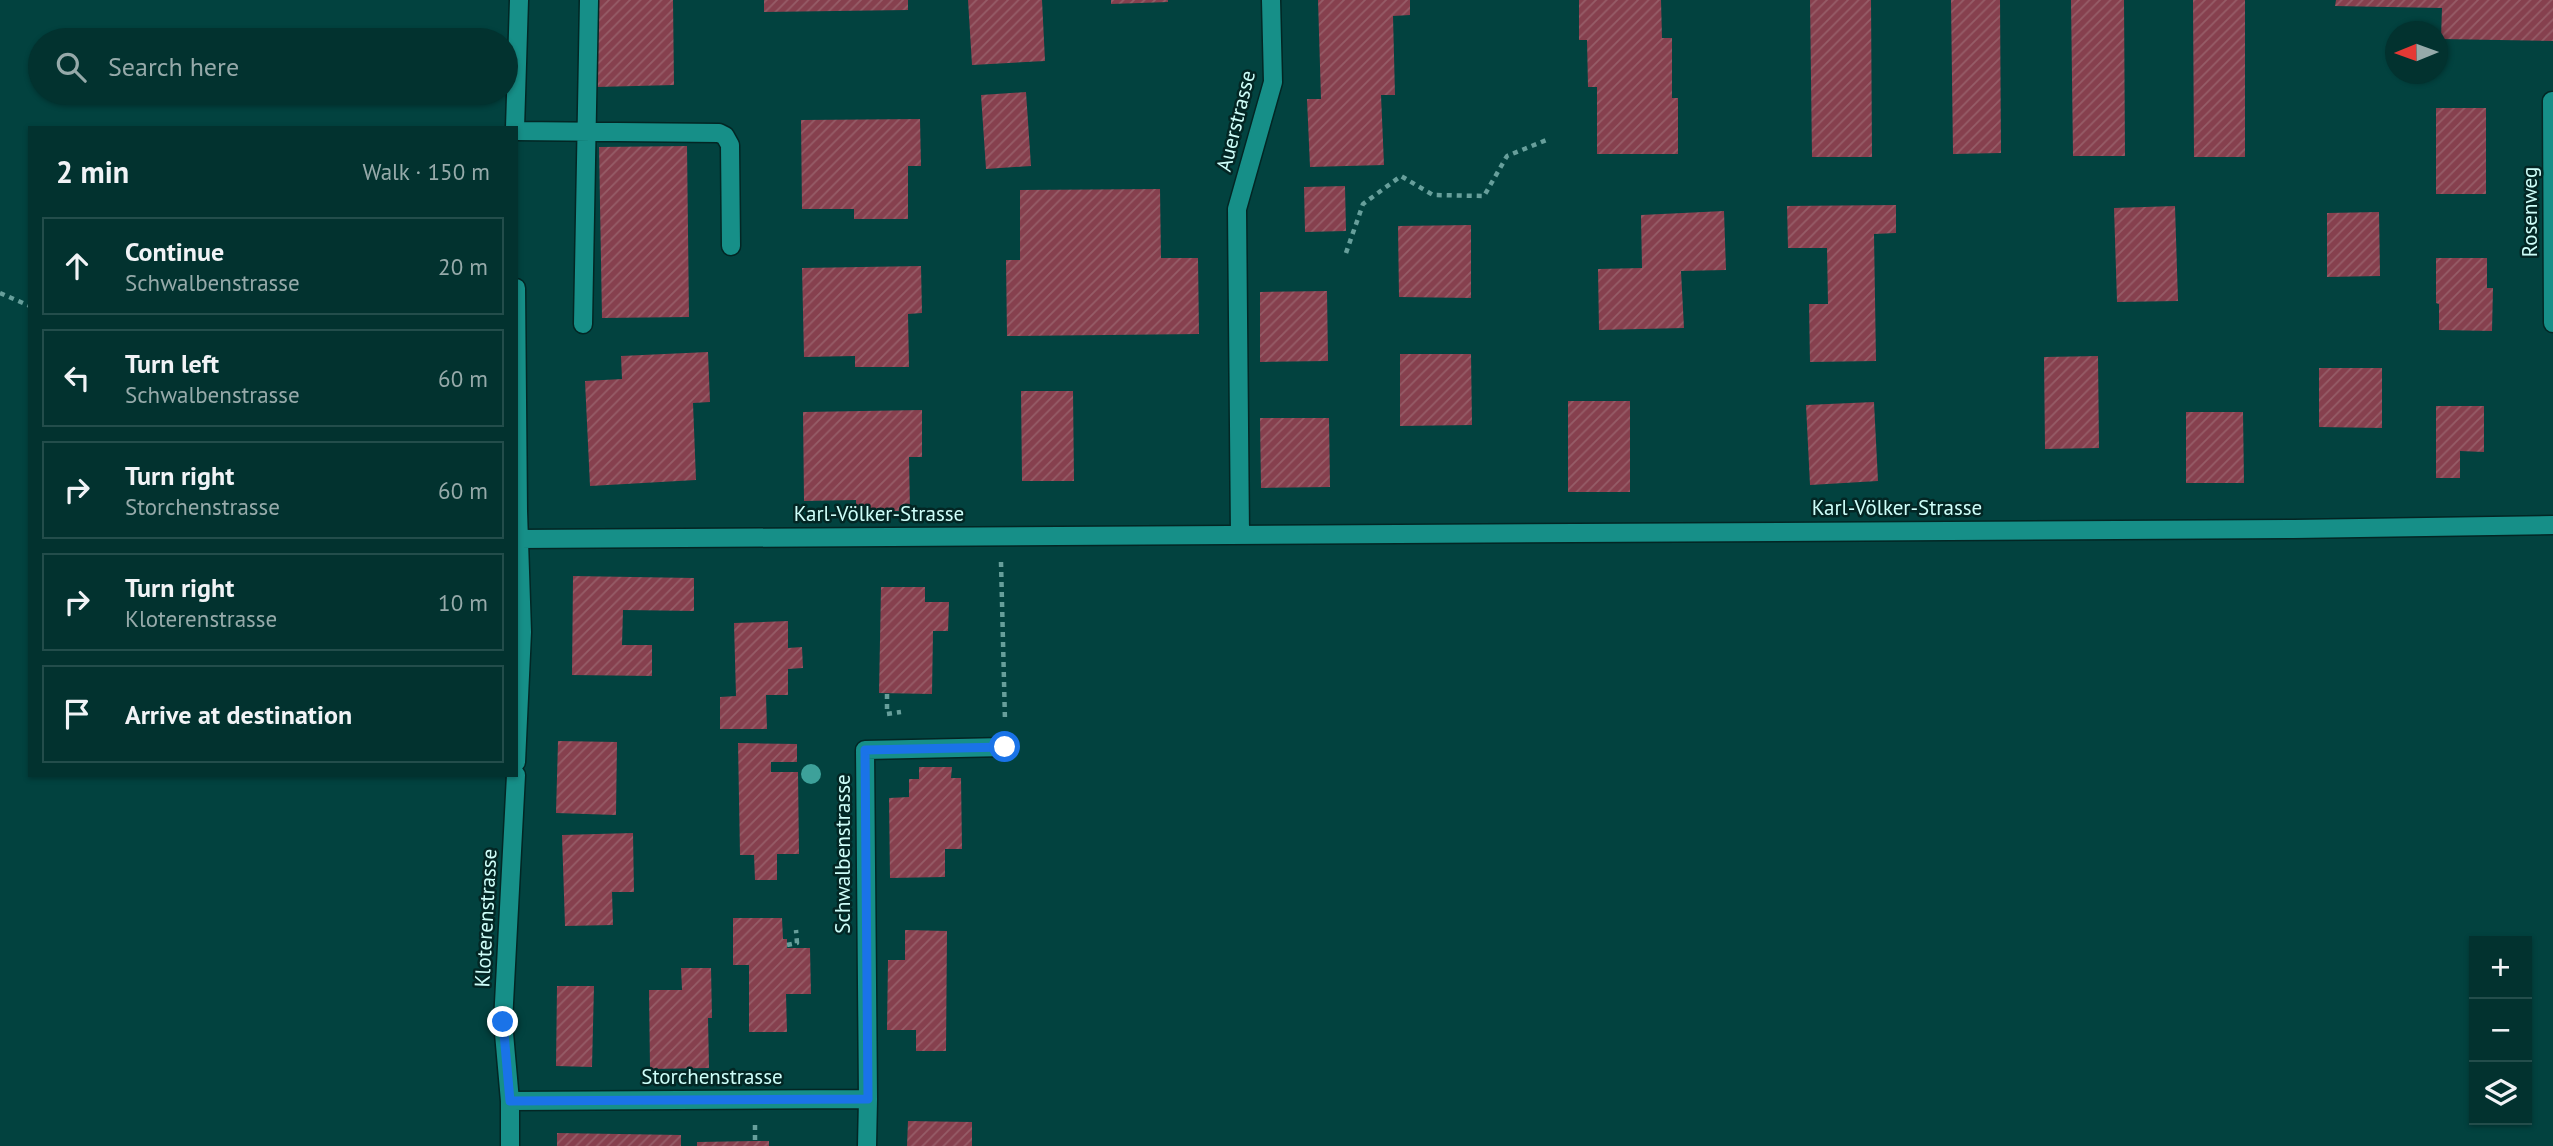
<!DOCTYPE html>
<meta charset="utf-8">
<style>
:root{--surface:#02322f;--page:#103e3b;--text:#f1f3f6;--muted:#96aaaa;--line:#234d4b}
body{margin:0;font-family:"PT Sans",sans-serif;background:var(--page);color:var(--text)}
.controls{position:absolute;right:21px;bottom:21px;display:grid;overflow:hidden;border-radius:0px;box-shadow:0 2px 5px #0004}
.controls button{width:63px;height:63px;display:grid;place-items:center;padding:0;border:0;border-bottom:2px solid var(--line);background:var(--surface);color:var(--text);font:35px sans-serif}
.compass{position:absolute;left:2385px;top:21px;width:63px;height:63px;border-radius:50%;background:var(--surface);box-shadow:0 2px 5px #0004;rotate:269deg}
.stop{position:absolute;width:21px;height:21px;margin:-16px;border:5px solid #1a73e8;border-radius:50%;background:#fff}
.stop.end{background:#1a73e8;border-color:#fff;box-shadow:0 2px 7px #0008}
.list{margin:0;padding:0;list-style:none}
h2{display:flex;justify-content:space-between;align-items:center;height:91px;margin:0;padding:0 28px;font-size:30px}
h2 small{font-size:23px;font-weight:400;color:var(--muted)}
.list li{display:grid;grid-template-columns:46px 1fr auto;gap:21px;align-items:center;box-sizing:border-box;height:98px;margin:0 14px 14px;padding:0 14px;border:2px solid var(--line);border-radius:0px}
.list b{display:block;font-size:26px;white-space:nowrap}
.list p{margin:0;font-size:23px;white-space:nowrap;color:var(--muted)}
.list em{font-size:23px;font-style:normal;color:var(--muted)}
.icon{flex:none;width:38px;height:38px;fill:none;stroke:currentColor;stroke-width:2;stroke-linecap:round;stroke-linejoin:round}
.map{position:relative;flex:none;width:2553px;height:1146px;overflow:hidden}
.search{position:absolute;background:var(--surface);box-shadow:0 2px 5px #0004;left:28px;top:28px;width:490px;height:77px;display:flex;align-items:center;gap:18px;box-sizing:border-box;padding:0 24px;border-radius:38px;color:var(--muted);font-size:26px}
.panel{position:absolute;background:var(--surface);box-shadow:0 2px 5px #0004;left:28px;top:126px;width:490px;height:651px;border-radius:0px}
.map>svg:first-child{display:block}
.building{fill:url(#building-hatch)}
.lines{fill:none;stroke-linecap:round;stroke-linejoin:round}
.minor-casing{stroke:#032624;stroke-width:21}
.path{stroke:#679f9b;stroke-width:4.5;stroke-dasharray:5 5;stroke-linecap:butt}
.minor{stroke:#168f88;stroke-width:18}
.tree{fill:#3da19a}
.route{stroke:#1a73e8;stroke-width:9}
.labels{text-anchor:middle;stroke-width:5;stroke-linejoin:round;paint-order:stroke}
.street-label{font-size:21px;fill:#cefef9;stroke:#032624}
</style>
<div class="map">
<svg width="2553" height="1146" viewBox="0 0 2553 1146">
<defs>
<pattern id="building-hatch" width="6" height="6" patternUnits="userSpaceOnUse" patternTransform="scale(1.75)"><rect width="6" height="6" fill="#86404e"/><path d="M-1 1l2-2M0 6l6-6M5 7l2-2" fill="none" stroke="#965d68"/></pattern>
</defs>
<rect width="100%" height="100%" fill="#02423f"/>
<path class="building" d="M596,0H673L674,85L597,87Z
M764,0H908V10L764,12Z
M968,0H1042L1045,61L972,65Z
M1111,0H1168V2L1111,4Z
M1318,0H1410V15L1393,16L1395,95H1381L1384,165L1310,167L1307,99H1321Z
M1579,0H1661L1662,38H1672V98H1678V154H1597V87H1588L1587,40H1579Z
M1810,0H1871L1872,157H1812Z
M1951,0H2000L2001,153L1953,154Z
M2071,0H2124L2125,156H2073Z
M2193,0H2245V157H2194Z
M2336,0H2553V41L2441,39L2442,8L2335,6Z
M1026,92L1031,166L986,169L981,95Z
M2436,108H2486V194H2436Z
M920,119L921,166H908V219H854V209H802L801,120Z
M687,146L689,317L602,318L599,147Z
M1345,186L1346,231L1305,232L1304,187Z
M1160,189L1161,258H1198L1199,334L1007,336L1006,260H1020V190Z
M1896,205V233L1874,234L1876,361L1810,362L1809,304H1828L1827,248H1788L1787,206Z
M2175,206L2178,301L2117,302L2114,208Z
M1724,211L1726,270L1681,271L1684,328L1599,330L1598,269L1642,268L1641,215Z
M2379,212L2380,276L2327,277V213Z
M1471,225V298L1399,297L1398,226Z
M2436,258H2487V288H2493L2492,331L2439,330V304L2436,303Z
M921,266L922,313L908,314L909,367H855V356L804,357L802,268Z
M1327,291L1328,361L1260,362V292Z
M708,352L710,402L693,403L696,480L590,486L585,381L622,379L621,356Z
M1400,354H1471L1472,425L1400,426Z
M2098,356L2099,448L2045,449L2044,357Z
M2319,368H2382V428L2319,427Z
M1021,391H1073L1074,481H1022Z
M1568,401H1630V492H1568Z
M1874,402L1878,481L1810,485L1806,405Z
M2436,406H2484V452L2460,451V478H2436Z
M922,410V457H909L910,511H856V500L804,501L803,412Z
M2186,412H2243L2244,483H2186Z
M1260,418H1329L1330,487L1261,488Z
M573,576L694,578V611L623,610L622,645H652V676L572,675Z
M881,587H925V602H949L948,631H933L932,694L879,693Z
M788,621V648L802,647L803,668L788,669V695H766L767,729H720V697L736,696L734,623Z
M558,741L617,742L616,815L556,813Z
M738,743L797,744V762H771V772H798L799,854H777V880H755L754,855H740Z
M919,767H952L951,778H961L962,849H945V877L890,878L889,798L909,797V779H919Z
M633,833L634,892H612L613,925L565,926L562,835Z
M733,918H782L783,939H787V948H810L811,994H786L787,1032H749V965H733Z
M905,930L947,931L946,1051H916V1030H887L888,960H905Z
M681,968H711L712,1018H708L709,1068L650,1069L649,990H682Z
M557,986H594L592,1067L556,1066Z
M908,1121L972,1122V1146H907Z
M557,1133L681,1135V1146H557Z
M755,1141H769V1146H697V1142Z"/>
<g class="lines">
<defs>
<path id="minor" d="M2552,101L2553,323
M515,128L519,0
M516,131L719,133L725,136L730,145L731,246
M516,288L518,511L522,632L516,762
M583,324L589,0
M1240,535L1237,209L1273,82L1271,0
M518,539L2294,529L2553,525
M868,1099L865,750L1005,747
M510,1101L868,1099L867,1146
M510,1146V1101L503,1022L516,775"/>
</defs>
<use href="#minor" class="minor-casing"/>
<path class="path" d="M1346,253L1363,204L1401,176L1433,195L1484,196L1507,156L1549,139
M0,293L30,306
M1001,562L1005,721
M887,694V714L901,712
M787,945L797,943L796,930
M755,1125V1141"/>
<use href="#minor" class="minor"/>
</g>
<circle class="tree" cx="811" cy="774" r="10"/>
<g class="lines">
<path class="route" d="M503,1022L510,1101L868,1099L865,750L1005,747"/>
</g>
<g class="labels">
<g class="street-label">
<text transform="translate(1236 121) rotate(-76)" y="7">Auerstrasse</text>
<text transform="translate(2530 212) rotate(-90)" y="7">Rosenweg</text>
<text x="1897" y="515">Karl-Völker-Strasse</text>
<text x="879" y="521">Karl-Völker-Strasse</text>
<text transform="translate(843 854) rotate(-90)" y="7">Schwalbenstrasse</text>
<text transform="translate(486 918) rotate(-87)" y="7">Kloterenstrasse</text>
<text x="712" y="1084">Storchenstrasse</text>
</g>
</g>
</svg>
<div class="controls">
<button>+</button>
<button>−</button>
<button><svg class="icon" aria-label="layers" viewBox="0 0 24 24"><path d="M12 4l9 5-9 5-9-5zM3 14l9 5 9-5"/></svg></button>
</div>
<svg class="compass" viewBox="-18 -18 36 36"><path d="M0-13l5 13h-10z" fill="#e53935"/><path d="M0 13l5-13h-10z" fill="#96aaaa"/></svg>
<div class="stop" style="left:1005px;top:747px"></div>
<div class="stop end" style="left:503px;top:1022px"></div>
<div class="search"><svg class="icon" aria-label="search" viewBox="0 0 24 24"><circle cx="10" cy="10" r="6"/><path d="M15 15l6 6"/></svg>Search here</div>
<section class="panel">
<h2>2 min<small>Walk · 150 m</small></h2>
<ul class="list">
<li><svg class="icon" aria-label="ahead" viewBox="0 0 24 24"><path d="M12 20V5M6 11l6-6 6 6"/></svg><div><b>Continue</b><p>Schwalbenstrasse</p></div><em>20 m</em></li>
<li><svg class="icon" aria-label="left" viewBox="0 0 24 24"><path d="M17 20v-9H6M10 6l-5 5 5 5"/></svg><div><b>Turn left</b><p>Schwalbenstrasse</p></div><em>60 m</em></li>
<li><svg class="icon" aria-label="right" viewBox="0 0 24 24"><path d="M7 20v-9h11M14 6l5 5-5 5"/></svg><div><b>Turn right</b><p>Storchenstrasse</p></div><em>60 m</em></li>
<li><svg class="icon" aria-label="right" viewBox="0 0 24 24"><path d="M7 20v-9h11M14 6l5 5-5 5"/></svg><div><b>Turn right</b><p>Kloterenstrasse</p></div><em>10 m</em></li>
<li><svg class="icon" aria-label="arrive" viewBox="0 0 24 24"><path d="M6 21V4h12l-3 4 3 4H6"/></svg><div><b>Arrive at destination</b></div></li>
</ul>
</section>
</div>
